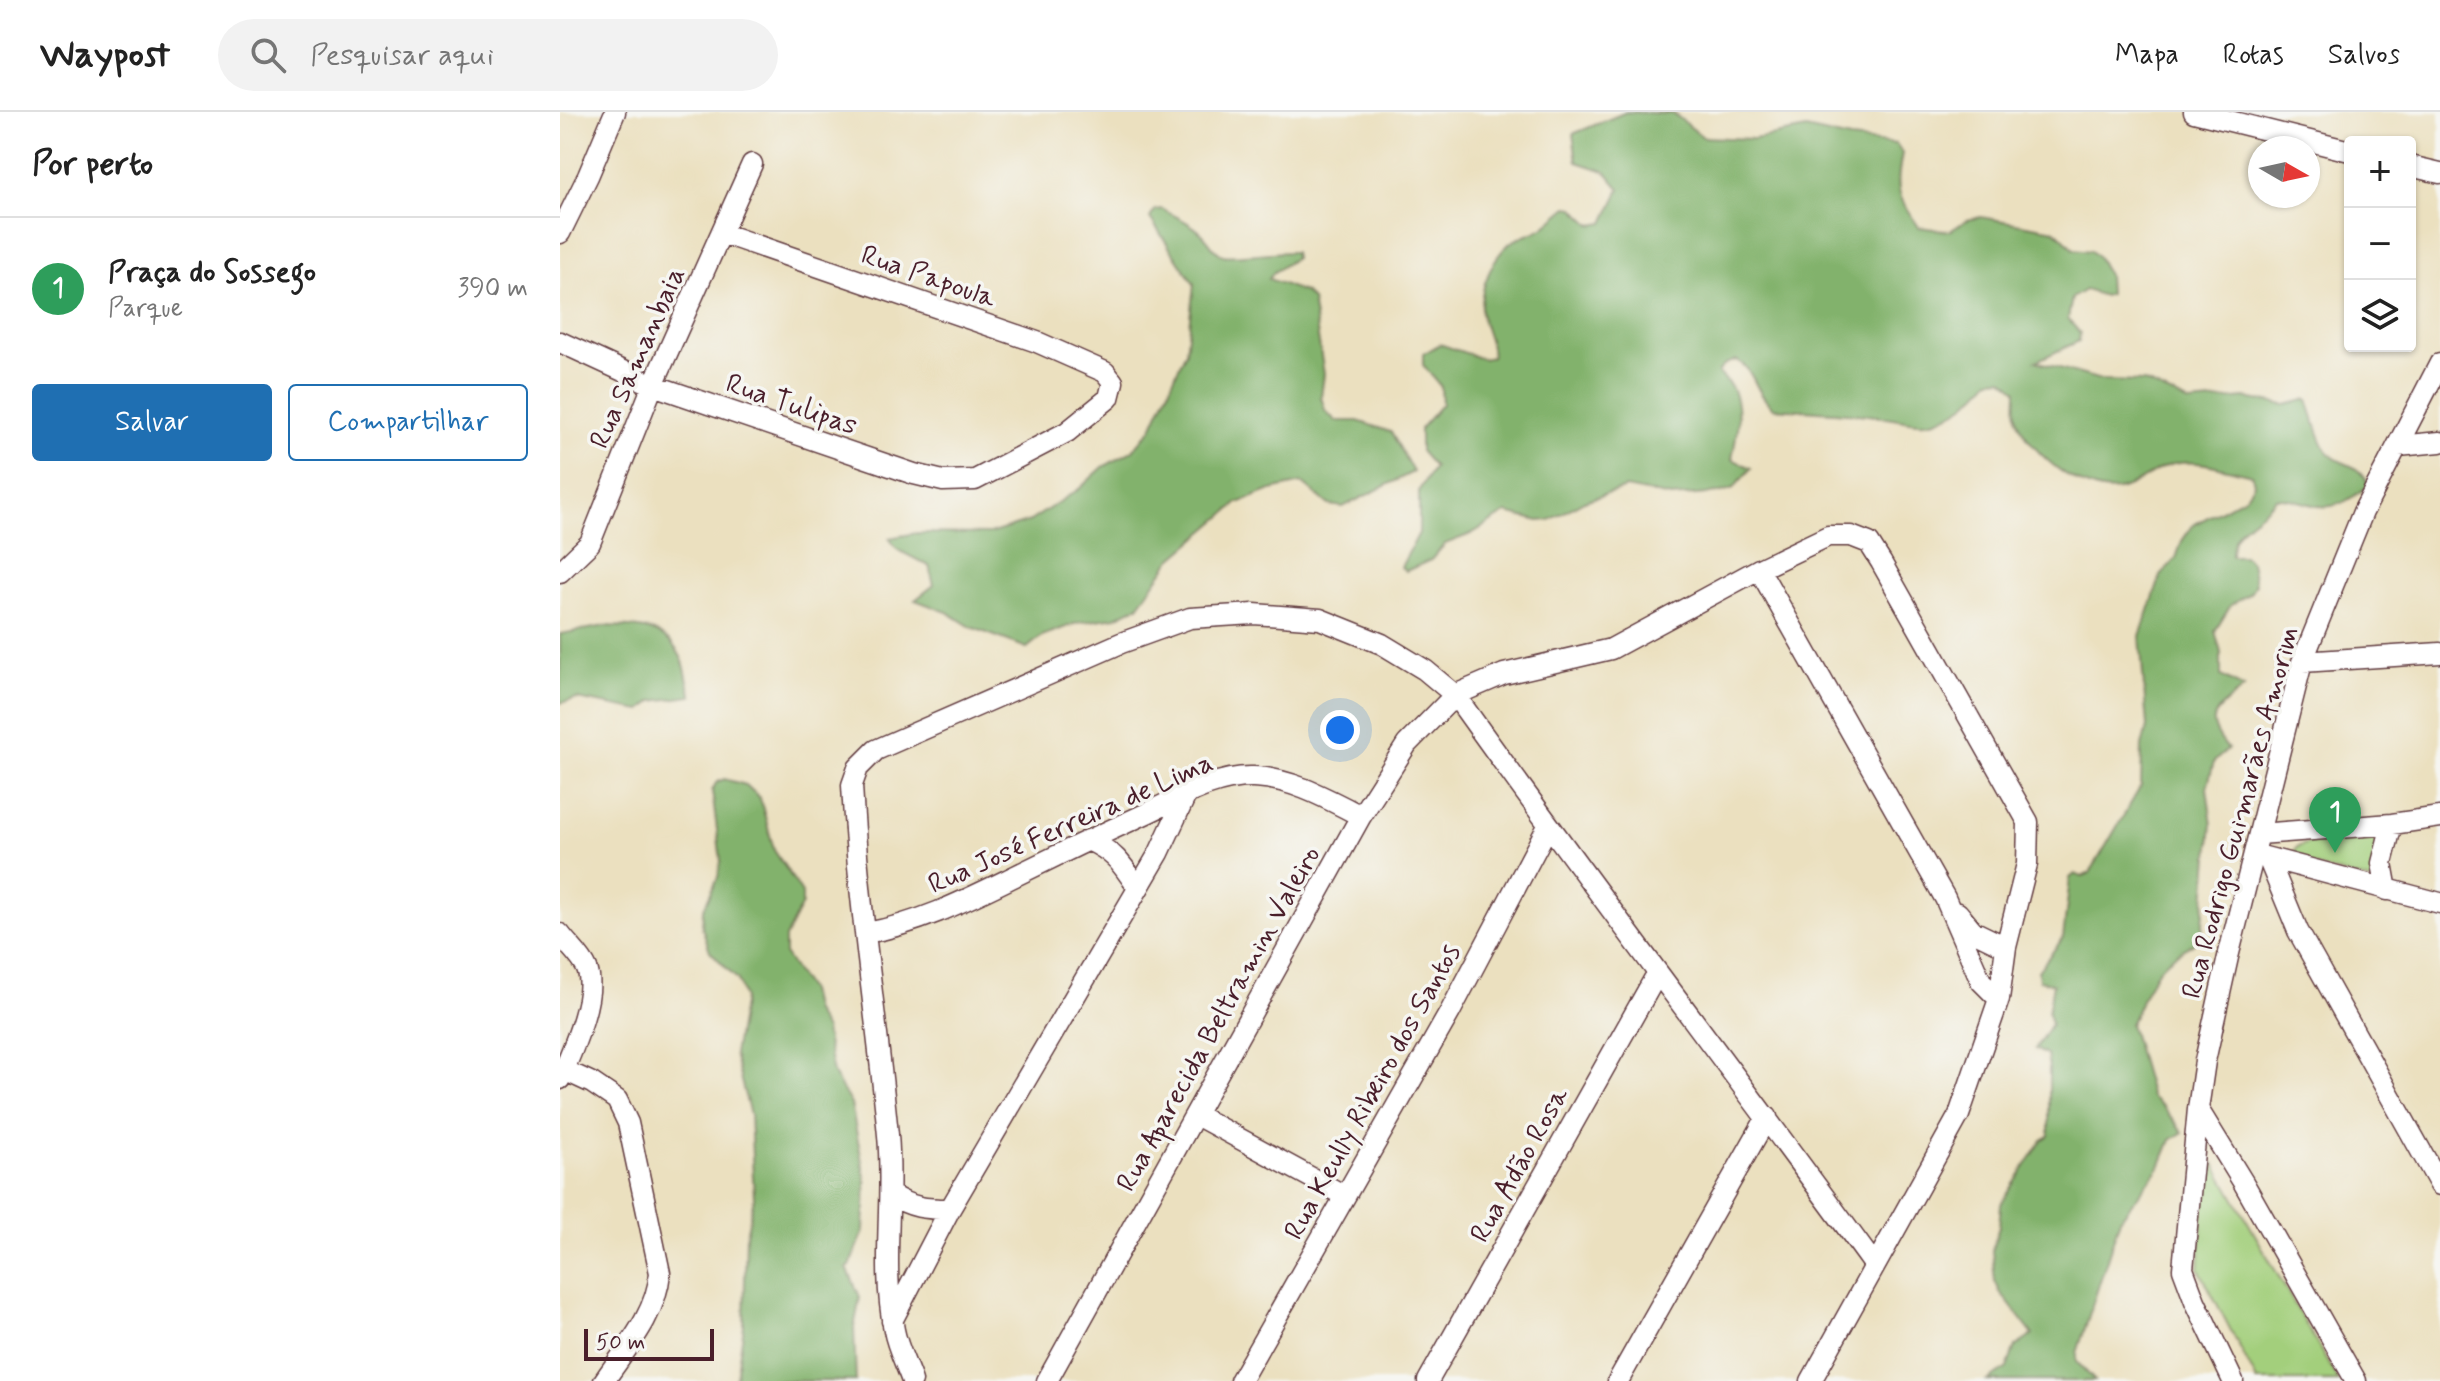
<!DOCTYPE html>
<html lang="pt">
<meta charset="utf-8">
<style>
:root{--surface:#fff;--page:#f2f2f2;--text:#222;--muted:#767676;--line:#e0e0e0;--accent:#1f6fb2}
body{margin:0;font-family:Mynerve,sans-serif;background:var(--page);color:var(--text)}
.controls{position:absolute;right:24px;top:24px;display:grid;overflow:hidden;border-radius:8px;box-shadow:0 2px 6px #0004}
.controls button{width:72px;height:72px;display:grid;place-items:center;padding:0;border:0;border-bottom:2px solid var(--line);background:var(--surface);color:var(--text);font:40px sans-serif}
.compass{position:absolute;left:1688px;top:24px;width:72px;height:72px;border-radius:50%;background:var(--surface);box-shadow:0 2px 6px #0004;rotate:99deg}
.scale{position:absolute;left:24px;bottom:20px;width:130px;box-sizing:border-box;padding-left:8px;border:4px solid #4a1f2b;border-top:0;font-size:22px;line-height:28px;white-space:nowrap;color:#4a1f2b;-webkit-text-stroke:6px #f6f6f2;paint-order:stroke}
.you{position:absolute;left:780px;top:618px;width:28px;height:28px;margin:-20px;border:6px solid #fff;border-radius:50%;background:#1a73e8;box-shadow:0 0 0 12px #1a73e833}
.badge{display:grid;place-items:center;width:52px;height:52px;border-radius:50%;background:var(--accent);color:#fff;font-size:26px;font-weight:700}
.pin{position:absolute;translate:-50% -66px;filter:drop-shadow(0 2px 4px #0008)}
.pin::after{content:'';position:absolute;top:42px;width:28px;height:24px;background:inherit;clip-path:polygon(0 0,100% 0,50% 100%)}
.list{margin:0;padding:0;list-style:none}
h2{display:flex;justify-content:space-between;align-items:center;height:104px;margin:0;padding:0 32px;font-size:34px}
h2 small{font-size:26px;font-weight:400;color:var(--muted)}
.list li{display:grid;grid-template-columns:52px 1fr auto;gap:24px;align-items:center;box-sizing:border-box;height:144px;padding:0 32px;border-top:2px solid var(--line)}
.list b{display:block;font-size:30px;white-space:nowrap}
.list p{margin:0;font-size:26px;white-space:nowrap;color:var(--muted)}
.list em{font-size:26px;font-style:normal;color:var(--muted)}
.actions{display:flex;gap:16px;padding:24px 32px}
.actions a{flex:1;padding:18px 0;border:2px solid var(--accent);border-radius:8px;text-align:center;font-size:28px;color:var(--accent)}
.actions .main{background:var(--accent);color:#fff}
.icon{flex:none;width:44px;height:44px;fill:none;stroke:currentColor;stroke-width:2;stroke-linecap:round;stroke-linejoin:round}
.map{position:relative;flex:none;width:1880px;height:1269px;overflow:hidden}
header{display:flex;align-items:center;gap:48px;box-sizing:border-box;height:112px;padding:0 40px;background:var(--surface);border-bottom:2px solid var(--line)}
header strong{font-size:38px}
nav{display:flex;gap:44px;margin-inline-start:auto;font-size:28px}
.search{width:560px;height:72px;background:var(--page);display:flex;align-items:center;gap:20px;box-sizing:border-box;padding:0 28px;border-radius:44px;color:var(--muted);font-size:30px}
main{display:flex}
aside{flex:1;background:var(--surface)}
.map>svg:first-child{display:block}
.green{fill:#a3cf7c;stroke:#767754;stroke-width:2}
.forest{fill:#82b26c;stroke:#66684c;stroke-width:2}
.lines{fill:none;stroke-linecap:round;stroke-linejoin:round}
.street-casing{stroke:#623c41;stroke-width:23}
.street{stroke:#fff;stroke-width:20}
.labels{text-anchor:middle;stroke-width:7;stroke-linejoin:round;paint-order:stroke}
.street-label{font-size:28px;fill:#4a1f2b;stroke:#f6f6f2}
</style>
<header>
<strong>Waypost</strong>
<div class="search"><svg class="icon" aria-label="search" viewBox="0 0 24 24"><circle cx="10" cy="10" r="6"/><path d="M15 15l6 6"/></svg>Pesquisar aqui</div>
<nav><a>Mapa</a><a>Rotas</a><a>Salvos</a></nav>
</header>
<main>
<aside>
<h2>Por perto<small></small></h2>
<ul class="list">
<li><span class="badge" style="background:#2e9e5b">1</span><div><b>Praça do Sossego</b><p>Parque</p></div><em>390 m</em></li>
</ul>
<div class="actions"><a class="main">Salvar</a><a>Compartilhar</a></div>
</aside>
<div class="map">
<svg width="1880" height="1269" viewBox="0 0 1880 1269">
<rect width="100%" height="100%" fill="#f6f6f2"/>
<filter id="ink" filterUnits="userSpaceOnUse"><feTurbulence type="fractalNoise" baseFrequency=".0125" numOctaves="2"/><feDisplacementMap in="SourceGraphic" scale="16" xChannelSelector="R" yChannelSelector="G"/><feConvolveMatrix kernelMatrix="1 2 1 2 8 2 1 2 1" color-interpolation-filters="sRGB"/></filter>
<filter id="wash" filterUnits="userSpaceOnUse"><feTurbulence type="fractalNoise" baseFrequency=".006" numOctaves="4" result="noise"/><feDisplacementMap in="SourceGraphic" scale="32" xChannelSelector="R" yChannelSelector="G"/><feGaussianBlur stdDeviation="1.8" result="paint"/><feColorMatrix in="noise" values="0 0 0 0 0 0 0 0 0 0 0 0 0 0 0 0 0 1.4 0 .05"/><feComposite in="paint" operator="in"/></filter>
<g filter="url(#wash)">
<rect width="100%" height="100%" fill="#ebe0bf"/>
<path class="green" d="M1819,721L1814,770L1729,747L1737,735L1751,730Z
M1652,1051L1655,1052L1778,1269H1697L1639,1157L1645,1053Z"/>
<path class="forest" d="M1066,0L1114,2L1143,25L1194,27L1246,17L1290,27L1336,32L1342,41C1335,80 1337,83 1359,115L1390,119L1407,108L1421,105L1495,118L1514,137L1531,139L1538,145L1548,163L1549,182L1544,184L1525,178L1512,186L1508,207L1520,221L1519,229L1476,249L1544,269L1584,270L1630,291L1685,286L1726,293L1748,287C1753,302 1757,323 1766,337C1778,356 1796,346 1809,373C1790,388 1774,400 1749,392C1738,389 1728,385 1716,386C1701,407 1670,413 1671,444H1684L1691,450L1695,472L1690,481L1671,493L1655,519L1661,541V564L1684,576C1656,599 1641,605 1668,637L1654,650L1647,676L1652,712L1642,821C1633,836 1619,838 1607,849C1590,864 1580,892 1570,912L1591,985L1602,994L1623,1020L1611,1028L1600,1055L1560,1107L1517,1241V1250L1535,1269H1427L1447,1256L1455,1235L1473,1223L1440,1180L1435,1169L1432,1139L1439,1114L1441,1092L1482,1028L1489,1024V956L1487,943L1475,937L1491,912L1488,901L1493,872L1479,868L1478,859L1503,826L1510,766L1515,762L1522,765L1530,761L1581,674L1582,634L1587,615L1580,524L1601,464L1616,446L1622,429L1633,413L1685,385L1694,372L1692,363C1669,358 1643,348 1619,351C1595,354 1579,374 1558,378C1524,385 1468,340 1458,308C1455,300 1457,287 1457,278L1443,266L1430,267C1416,286 1398,300 1376,308C1360,313 1347,308 1332,306C1293,300 1252,299 1213,296C1194,280 1195,257 1176,248L1165,252L1158,260C1162,265 1168,270 1171,275C1183,294 1176,327 1172,347L1191,356L1174,376L1159,381L1111,385L1066,376L1024,389L990,408L979,409L946,401L911,422L885,432L871,448L846,459L841,455L859,421V378L874,355L860,339V317L882,292L881,275L863,253V242L880,232L923,247L932,245C932,228 922,215 921,198C920,175 933,145 950,131C960,124 974,122 984,115C992,109 1000,101 1008,95L1014,96L1032,113L1044,111L1060,77L1045,59L1017,50L1013,22Z
M602,97C616,105 634,112 645,125C651,131 654,140 663,143C675,146 716,139 734,140L735,146L714,160L709,167L744,180L752,188L764,262L761,285L765,298L776,309H798L831,320L853,360L783,395L769,393L742,371L711,378L678,391L612,447L578,494L556,505L517,511L482,524L467,536L411,515L387,500L355,488L374,473L369,454L338,438L329,426L357,421L429,422L470,409L519,377L543,355L572,339L592,316L626,239L634,172L590,106L595,98Z
M45,514C78,515 105,513 122,547C127,558 127,572 132,584L93,589L81,599L17,587L0,591V522Z
M164,667L186,673L200,686L214,738L242,781V792L225,826V843L249,879L254,900L265,918L273,962L291,992L306,1070L304,1119L290,1154L287,1156L300,1185L294,1216L296,1269H173L176,1266L184,1214L186,1123L194,1086L190,1003L174,942L184,886L178,868L150,839L142,815L143,798L158,765L161,749L152,679L156,671Z"/>
</g>
<g filter="url(#ink)">
<g class="lines">
<defs>
<path id="street" d="M1634,0L1790,39
M1850,54L1880,61
M0,121L28,64L55,0
M0,230L93,273L354,362L383,369L415,368L507,320L549,286L553,270L545,260L477,230L161,121
M1838,334L1880,330
M1199,457L1385,786L1421,869L1439,887
M0,460L30,431L93,273L192,52
M1742,550L1880,541
M1699,722L1832,712L1880,705
M528,728C555,740 562,752 578,776
M1701,744L1880,791
M1708,746L1738,819L1880,1073
M1827,778L1822,751L1832,712
M1398,801L1413,819L1446,835
M306,821C359,812 406,788 453,765C497,743 541,722 585,702C619,686 655,664 693,665C731,666 768,687 801,704
M0,822C8,833 22,845 27,857C38,883 10,943 0,967
M4,958L32,971L57,988L68,1011L100,1161C96,1203 67,1235 44,1269
M1638,997L1683,1070L1796,1269
M636,1003L785,1084
M330,1082C351,1096 366,1097 390,1097
M332,1209L390,1097L599,741L626,683
M352,1269C346,1252 337,1235 334,1218C321,1154 334,1088 328,1023C317,907 298,790 292,673L298,656L316,638L561,531L630,506L694,502L760,507L822,532L865,558L895,583C1032,776 1176,963 1315,1154
M487,1269L801,704L847,632L895,583L944,562L1051,537L1199,457L1268,424H1291L1309,431L1321,450L1468,710L1467,752L1446,835L1439,887L1399,1003L1251,1269
M680,1269L890,900L988,714
M868,1269L1097,862
M1058,1269L1207,1005
M1673,1269L1635,1189L1623,1157L1638,997L1645,949L1668,845L1742,550L1803,400L1880,251"/>
</defs>
<use href="#street" class="street-casing"/>
<use href="#street" class="street"/>
</g>
</g>
<g class="labels">
<g class="street-label">
<text transform="translate(369 163) rotate(19)" y="10">Rua Papoula</text>
<text transform="translate(76 245) rotate(-66)" y="10">Rua Samanbaia</text>
<text transform="translate(232 291) rotate(19)" y="10">Rua Tulipas</text>
<text transform="translate(1679 700) rotate(-75)" y="10">Rua Rodrigo Guimarães Amorim</text>
<text transform="translate(510 710) rotate(-24)" y="10">Rua José Ferreira de Lima</text>
<text transform="translate(657 906) rotate(-61)" y="10">Rua Aparecida Beltramin Valeiro</text>
<text transform="translate(811 979) rotate(-61)" y="10">Rua Keully Ribeiro dos Santos</text>
<text transform="translate(958 1052) rotate(-61)" y="10">Rua Adão Rosa</text>
</g>
</g>
</svg>
<div class="controls">
<button>+</button>
<button>−</button>
<button><svg class="icon" aria-label="layers" viewBox="0 0 24 24"><path d="M12 4l9 5-9 5-9-5zM3 14l9 5 9-5"/></svg></button>
</div>
<svg class="compass" viewBox="-18 -18 36 36"><path d="M0-13l5 13h-10z" fill="#e53935"/><path d="M0 13l5-13h-10z" fill="#767676"/></svg>
<div class="scale">50 m</div>
<div class="you"></div>
<div class="pin badge" style="left:1775px;top:741px;background:#2e9e5b">1</div>
</div>
</main>
